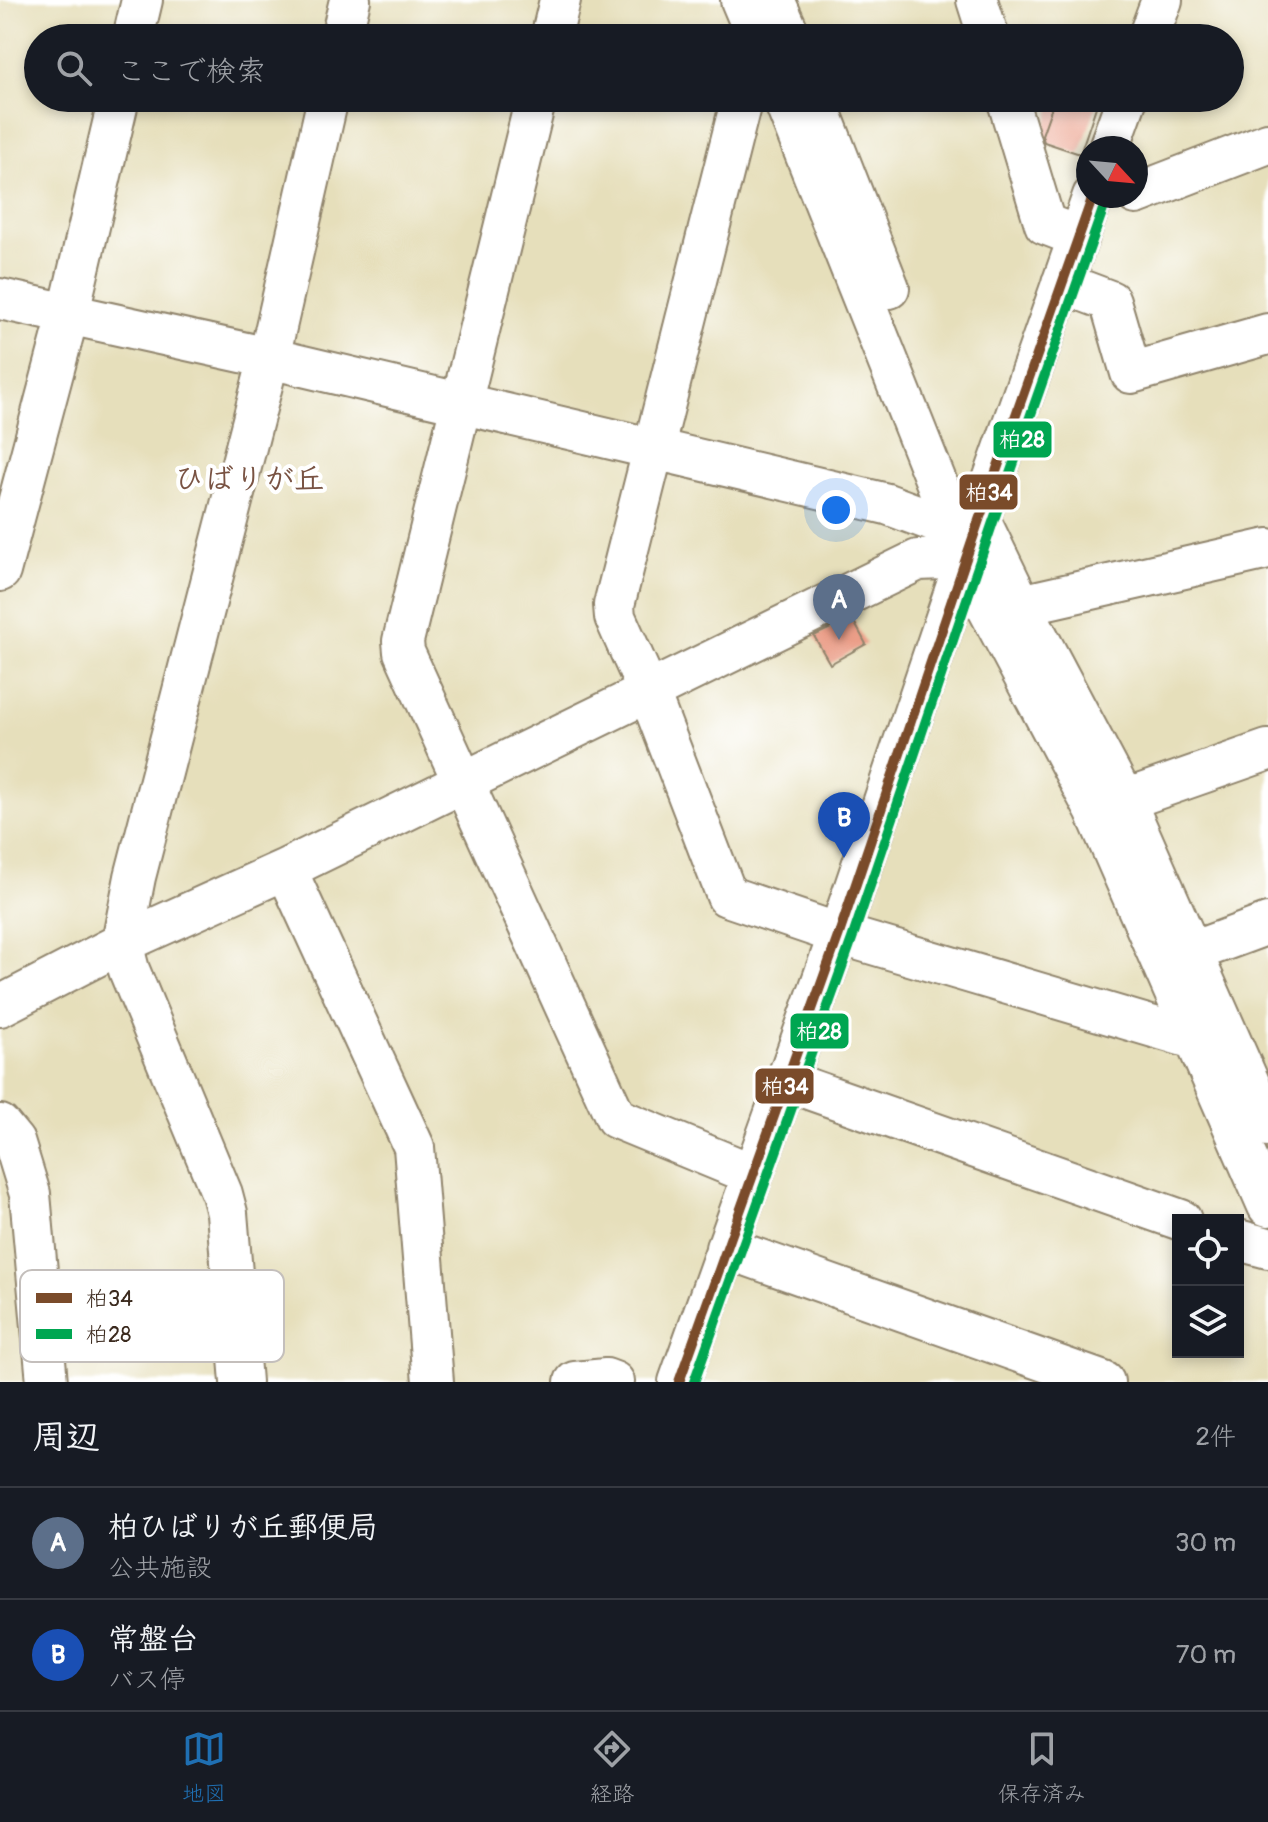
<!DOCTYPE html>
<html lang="ja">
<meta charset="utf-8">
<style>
:root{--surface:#171b24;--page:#20242c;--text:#f1f3f6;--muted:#9ea1a6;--line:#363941;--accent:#1f6fb2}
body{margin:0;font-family:Pangolin,"Klee One",sans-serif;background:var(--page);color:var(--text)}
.controls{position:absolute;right:24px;bottom:24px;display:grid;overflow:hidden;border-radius:0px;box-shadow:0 4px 12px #0003}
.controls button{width:72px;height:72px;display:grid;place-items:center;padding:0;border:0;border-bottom:2px solid var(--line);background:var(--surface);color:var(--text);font:40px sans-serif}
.compass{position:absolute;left:1076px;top:136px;width:72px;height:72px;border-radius:50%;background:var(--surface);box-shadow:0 4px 12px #0003;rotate:116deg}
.you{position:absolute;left:836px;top:510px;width:28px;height:28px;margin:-20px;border:6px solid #fff;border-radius:50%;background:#1a73e8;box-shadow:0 0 0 12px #1a73e833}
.badge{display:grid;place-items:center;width:52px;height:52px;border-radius:50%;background:var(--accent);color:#fff;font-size:26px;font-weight:700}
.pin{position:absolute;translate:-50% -66px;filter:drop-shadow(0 2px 4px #0008)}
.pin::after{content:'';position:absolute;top:42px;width:28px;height:24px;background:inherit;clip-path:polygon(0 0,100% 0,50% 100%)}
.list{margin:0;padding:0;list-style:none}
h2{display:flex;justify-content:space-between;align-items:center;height:104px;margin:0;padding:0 32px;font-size:34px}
h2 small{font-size:26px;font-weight:400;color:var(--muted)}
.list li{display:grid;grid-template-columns:52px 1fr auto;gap:24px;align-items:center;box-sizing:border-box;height:112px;padding:0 32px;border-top:2px solid var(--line)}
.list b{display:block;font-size:30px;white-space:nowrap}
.list p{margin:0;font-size:26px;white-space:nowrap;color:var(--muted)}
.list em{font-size:26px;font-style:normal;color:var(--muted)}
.icon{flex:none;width:44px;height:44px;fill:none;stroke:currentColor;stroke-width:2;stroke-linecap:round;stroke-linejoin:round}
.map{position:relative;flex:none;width:1268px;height:1382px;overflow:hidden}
.search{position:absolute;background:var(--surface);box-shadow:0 4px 12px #0003;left:24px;right:24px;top:24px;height:88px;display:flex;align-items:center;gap:20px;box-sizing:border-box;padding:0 28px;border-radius:44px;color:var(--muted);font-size:30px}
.sheet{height:328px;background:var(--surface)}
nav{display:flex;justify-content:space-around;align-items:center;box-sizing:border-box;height:112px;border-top:2px solid var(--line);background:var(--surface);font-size:22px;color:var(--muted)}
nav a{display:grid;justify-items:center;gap:4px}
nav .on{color:var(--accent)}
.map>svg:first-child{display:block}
.building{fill:#eb9e88}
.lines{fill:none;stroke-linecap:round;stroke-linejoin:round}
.minor-casing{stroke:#90846c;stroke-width:44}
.minor{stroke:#fff;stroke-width:40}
.bus-1-casing{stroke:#fff;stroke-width:16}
.bus-2-casing{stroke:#fff;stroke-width:16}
.bus-1{stroke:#7a4b2a;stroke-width:10}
.bus-2{stroke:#00a651;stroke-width:10}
.labels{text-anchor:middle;stroke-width:8;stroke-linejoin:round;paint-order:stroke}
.neighbourhood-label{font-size:30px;font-weight:bold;fill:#795343;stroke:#fff}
.key{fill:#fff;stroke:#c4bfbc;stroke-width:2}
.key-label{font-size:22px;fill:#3b2a1e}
.line-badge{stroke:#fff;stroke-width:3}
.badge-label{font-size:22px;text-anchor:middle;font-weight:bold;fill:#fff}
</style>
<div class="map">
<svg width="1268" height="1382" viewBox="0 0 1268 1382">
<rect width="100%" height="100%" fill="#fff"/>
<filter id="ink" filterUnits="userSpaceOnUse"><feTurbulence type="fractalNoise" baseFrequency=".0125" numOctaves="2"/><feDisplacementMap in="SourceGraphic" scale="16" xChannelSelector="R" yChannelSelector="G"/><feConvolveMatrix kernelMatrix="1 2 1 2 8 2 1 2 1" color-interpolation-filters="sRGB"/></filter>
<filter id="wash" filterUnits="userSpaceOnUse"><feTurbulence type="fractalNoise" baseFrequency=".006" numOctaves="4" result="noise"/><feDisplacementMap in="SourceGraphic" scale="32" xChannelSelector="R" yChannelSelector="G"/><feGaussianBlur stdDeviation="1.8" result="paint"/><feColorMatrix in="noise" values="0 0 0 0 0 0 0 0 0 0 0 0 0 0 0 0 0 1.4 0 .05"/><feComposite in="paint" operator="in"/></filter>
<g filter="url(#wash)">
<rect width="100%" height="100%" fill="#e6dfbb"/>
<g id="blocks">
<path class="building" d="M1055,98H1099L1080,154L1044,142L1042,135Z
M852,618L866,644L830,664L814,636Z"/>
</g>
</g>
<g filter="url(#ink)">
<use href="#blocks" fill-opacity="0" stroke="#90846c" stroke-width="2"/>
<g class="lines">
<defs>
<path id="minor" d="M741,0L757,38
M774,0L791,38
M977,0L989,38
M133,38L142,0
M341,38L350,0
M551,38L560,0
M1148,38L1162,0
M536,98L403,641L404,652L616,1118L752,1174
M742,98L614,605L615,617L649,693L727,896L839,934L1235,1051
M783,98L983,599L1095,810L1268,1206
M815,98L889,288
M1007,98L1045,224L1079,237
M1109,148L1127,98
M1136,194L1268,143
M1062,283L1110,301L1131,373L1268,334
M0,299L269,358L887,504L957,530
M974,508L1021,605L1125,801L1268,1126
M0,571L68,316L119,98
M1021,605L1268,549
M1102,808L1268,750
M286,869L414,1147L433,1382
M1192,952L1268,924
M0,1006L122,943L286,869L918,560L967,558
M786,1081L1181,1220
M0,1125L14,1142L30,1194L47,1382
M1238,1240L1268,1248
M726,1248L1104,1382
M241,1382L227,1213L222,1194L129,970L122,943L135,877L269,358L328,98
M575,1382L606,1379L614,1382
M679,1382L839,934L979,520L1093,196"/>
</defs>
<use href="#minor" class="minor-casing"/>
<use href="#minor" class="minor"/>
<defs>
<path id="bus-1" d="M679,1382L839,934L979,520L1093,196"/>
<path id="bus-2" d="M694,1382L852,939L992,525L1106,201"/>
</defs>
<use href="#bus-1" class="bus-1-casing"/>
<use href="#bus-2" class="bus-2-casing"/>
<use href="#bus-1" class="bus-1"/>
<use href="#bus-2" class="bus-2"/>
</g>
</g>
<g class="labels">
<g class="neighbourhood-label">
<text x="249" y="489">ひばりが丘</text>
</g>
</g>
<rect x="20" y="1270" width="264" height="92" rx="12" class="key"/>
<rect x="36" y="1293" width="36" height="10" fill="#7a4b2a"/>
<rect x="36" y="1329" width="36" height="10" fill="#00a651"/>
<g class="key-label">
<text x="86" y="1306">柏34</text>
<text x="86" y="1342">柏28</text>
</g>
<g class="line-badge">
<rect x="992" y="420" width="61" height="39" rx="8" fill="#00a651"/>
<rect x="958" y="473" width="61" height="38" rx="8" fill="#7a4b2a"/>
<rect x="789" y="1012" width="61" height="38" rx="8" fill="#00a651"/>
<rect x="754" y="1067" width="61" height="38" rx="8" fill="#7a4b2a"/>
</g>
<g class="badge-label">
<text x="1022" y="447">柏28</text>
<text x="989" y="500">柏34</text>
<text x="819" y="1039">柏28</text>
<text x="785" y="1094">柏34</text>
</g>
</svg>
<div class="controls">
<button><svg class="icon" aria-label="locate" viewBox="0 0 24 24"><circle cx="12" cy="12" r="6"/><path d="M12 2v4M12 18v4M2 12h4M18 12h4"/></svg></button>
<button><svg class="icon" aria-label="layers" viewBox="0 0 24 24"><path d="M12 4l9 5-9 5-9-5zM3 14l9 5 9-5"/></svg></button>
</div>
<svg class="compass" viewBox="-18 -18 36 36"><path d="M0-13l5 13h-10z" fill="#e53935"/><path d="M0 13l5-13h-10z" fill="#9ea1a6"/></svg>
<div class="you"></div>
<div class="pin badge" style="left:839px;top:640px;background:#5c6f8a">A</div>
<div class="pin badge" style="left:844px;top:858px;background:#1a4fb4">B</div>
<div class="search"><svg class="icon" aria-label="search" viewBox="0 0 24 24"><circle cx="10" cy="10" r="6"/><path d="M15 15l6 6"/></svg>ここで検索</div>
</div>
<section class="sheet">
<h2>周辺<small>2件</small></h2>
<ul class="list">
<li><span class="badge" style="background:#5c6f8a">A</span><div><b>柏ひばりが丘郵便局</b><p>公共施設</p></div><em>30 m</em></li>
<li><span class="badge" style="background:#1a4fb4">B</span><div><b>常盤台</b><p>バス停</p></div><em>70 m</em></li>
</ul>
</section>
<nav>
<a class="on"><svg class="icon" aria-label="map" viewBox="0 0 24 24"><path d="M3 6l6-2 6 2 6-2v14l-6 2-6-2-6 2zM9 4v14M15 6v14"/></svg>地図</a>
<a><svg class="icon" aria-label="directions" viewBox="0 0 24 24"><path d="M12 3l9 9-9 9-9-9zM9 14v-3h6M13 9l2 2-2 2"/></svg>経路</a>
<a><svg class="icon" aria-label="saved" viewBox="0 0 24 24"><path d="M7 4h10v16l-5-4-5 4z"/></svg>保存済み</a>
</nav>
